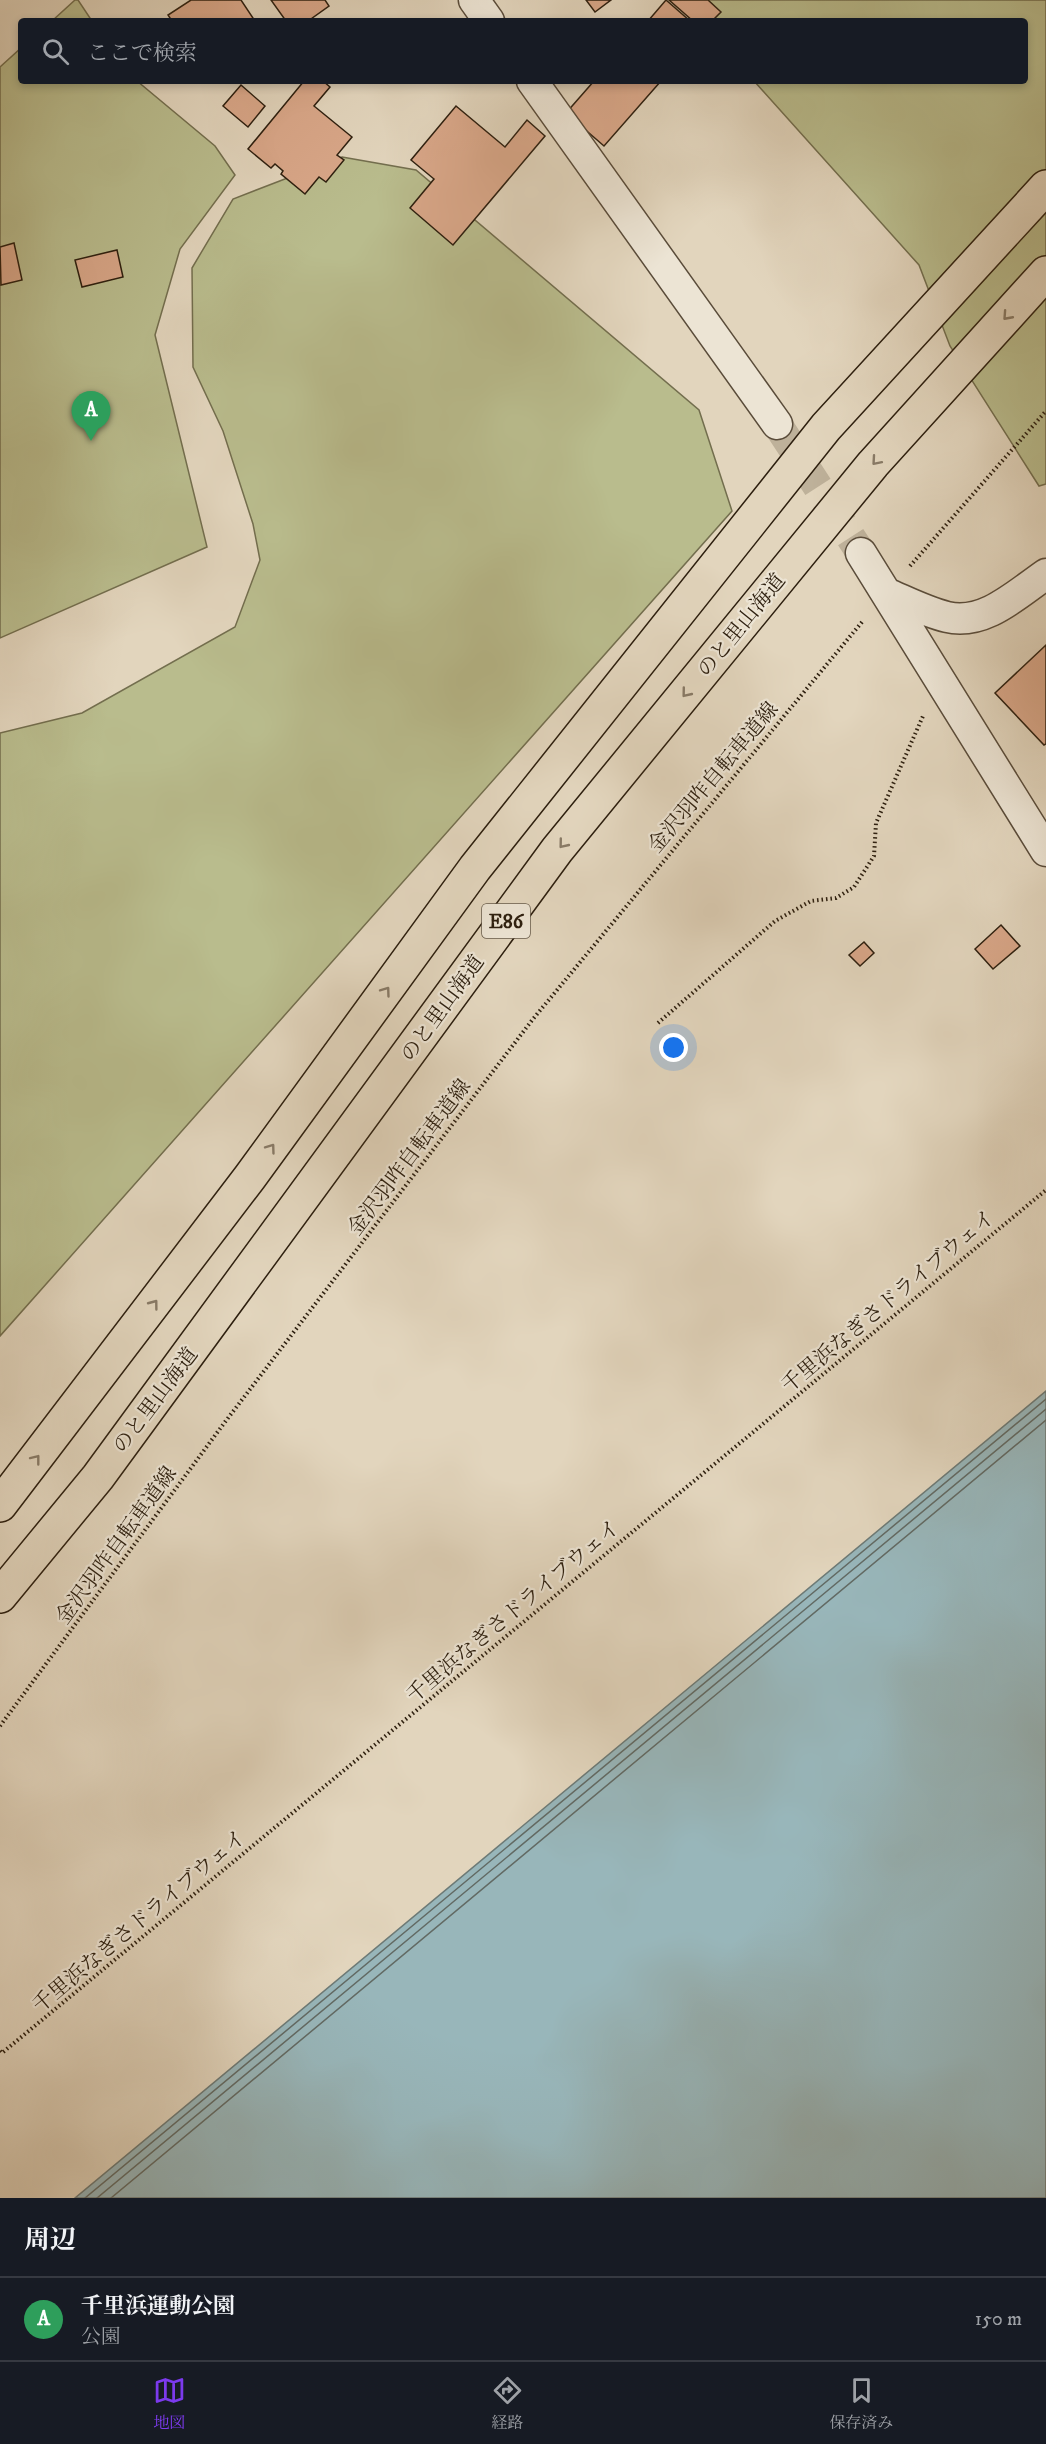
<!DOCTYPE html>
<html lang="ja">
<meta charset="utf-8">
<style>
:root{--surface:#171b24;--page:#20242c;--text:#f1f3f6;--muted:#9ea1a6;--line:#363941;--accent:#7c3aed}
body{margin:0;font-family:"IM FELL DW Pica","Noto Serif JP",serif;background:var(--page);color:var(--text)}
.you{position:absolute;left:674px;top:1048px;width:21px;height:21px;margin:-15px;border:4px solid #fff;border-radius:50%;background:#1a73e8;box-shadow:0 0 0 9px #1a73e833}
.badge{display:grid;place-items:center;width:39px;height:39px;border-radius:50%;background:var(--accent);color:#fff;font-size:20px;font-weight:700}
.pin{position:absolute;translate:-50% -50px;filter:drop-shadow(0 2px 3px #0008)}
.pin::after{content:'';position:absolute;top:32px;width:21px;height:18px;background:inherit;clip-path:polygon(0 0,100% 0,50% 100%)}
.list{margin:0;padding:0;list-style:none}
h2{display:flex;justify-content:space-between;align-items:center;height:78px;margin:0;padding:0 24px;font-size:26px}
h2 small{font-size:20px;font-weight:400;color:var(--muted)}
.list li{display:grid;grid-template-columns:39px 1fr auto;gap:18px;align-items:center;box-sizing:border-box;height:84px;padding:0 24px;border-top:2px solid var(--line)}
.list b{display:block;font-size:22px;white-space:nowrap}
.list p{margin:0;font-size:20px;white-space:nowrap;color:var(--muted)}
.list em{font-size:20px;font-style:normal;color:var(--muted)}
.icon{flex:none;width:33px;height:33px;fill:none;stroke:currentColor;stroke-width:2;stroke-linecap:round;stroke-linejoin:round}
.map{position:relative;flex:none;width:1046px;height:2198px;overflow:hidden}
.search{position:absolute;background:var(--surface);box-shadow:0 3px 9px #0003;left:18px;right:18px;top:18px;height:66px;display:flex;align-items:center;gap:15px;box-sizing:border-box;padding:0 21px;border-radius:6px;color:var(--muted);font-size:22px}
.sheet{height:162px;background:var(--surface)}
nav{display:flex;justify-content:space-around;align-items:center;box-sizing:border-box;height:84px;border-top:2px solid var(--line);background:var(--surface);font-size:16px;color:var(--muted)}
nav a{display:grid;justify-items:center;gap:3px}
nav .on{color:var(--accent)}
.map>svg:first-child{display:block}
.green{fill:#b9bc8d;stroke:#736e4e;stroke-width:1.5}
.water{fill:#98b6ba;stroke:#6d7a76;stroke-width:1.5}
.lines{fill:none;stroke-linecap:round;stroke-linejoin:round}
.shore{stroke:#626a64;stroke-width:1.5}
.building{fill:#d9a789;stroke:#2d1f0f;stroke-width:1.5}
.street-tunnel{stroke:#beb19a;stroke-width:30;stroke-dasharray:30 15;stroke-linecap:butt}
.street-casing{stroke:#5a4c3a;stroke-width:33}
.highway-casing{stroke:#2d1f0f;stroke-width:36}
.path{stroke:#2d1f0f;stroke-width:4;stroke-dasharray:1.5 3;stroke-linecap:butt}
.street{stroke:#ece4d4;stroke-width:30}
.highway{stroke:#e2d5bd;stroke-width:33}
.oneway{stroke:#887a66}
.labels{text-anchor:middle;stroke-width:4.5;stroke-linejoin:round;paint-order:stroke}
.shield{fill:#ece4d4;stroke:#665a4a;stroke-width:1.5}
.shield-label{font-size:20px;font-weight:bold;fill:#2d1f0f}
.street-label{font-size:21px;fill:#2d1f0f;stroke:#ece4d4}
</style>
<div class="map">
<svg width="1046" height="2198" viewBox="0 0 1046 2198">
<rect width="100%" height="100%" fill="#e2d5bd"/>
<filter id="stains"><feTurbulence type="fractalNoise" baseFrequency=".00333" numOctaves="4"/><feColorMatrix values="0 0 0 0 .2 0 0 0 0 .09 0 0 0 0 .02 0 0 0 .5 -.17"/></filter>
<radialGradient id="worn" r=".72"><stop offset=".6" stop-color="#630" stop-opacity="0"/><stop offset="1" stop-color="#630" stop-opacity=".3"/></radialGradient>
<path class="green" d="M75,0H78L92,21H52Z
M689,0H1046V484L1039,486L950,346L919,265L754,81H1025V21H704Z
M21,48V81H137L215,146L235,175L180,249L155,335L207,547L0,638V67Z
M342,157L416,170L699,410L732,511L0,1336V733L82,713L235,627L260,560L253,524L223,431L193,367L192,268L233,199Z"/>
<path class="water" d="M1046,1391V2198H75Z"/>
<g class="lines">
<path class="shore" d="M85,2198L1046,1399
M97,2198L1046,1409
M111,2198L1046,1420"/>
</g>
<path class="building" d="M191,0H241L255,21H172L168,15Z
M271,0H325L329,6L308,21H286Z
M586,0H611L595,12Z
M666,0L690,21H648Z
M669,0H708L721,12L712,21H693Z
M304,81H323L330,87L314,106L352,137L337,155L344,160L326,182L319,177L305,194L281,174L283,171L275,164L271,168L248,149Z
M594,81H661L604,146L566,113Z
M241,85L265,106L248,127L223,106Z
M456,106L505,147L527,120L545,136L453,245L410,208L434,179L411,160Z
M14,243L22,280L1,285L0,247Z
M117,250L123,277L82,287L75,260Z
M1046,645V744L1044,745L995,693Z
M1001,925L1020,946L993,969L975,949Z
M864,942L874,953L860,966L849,955Z"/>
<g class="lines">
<path class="street-tunnel" d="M777,424L861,553"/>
<defs>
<path id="street" d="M474,0L489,21
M532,81L777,424
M861,553L1046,851
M886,593C905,601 926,612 947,617C984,626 1017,594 1046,574"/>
<path id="highway" d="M0,1505L250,1177L475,868L826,427L1046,187
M0,1596L98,1477L557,850L873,464L1046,273"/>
</defs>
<use href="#street" class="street-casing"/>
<use href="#highway" class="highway-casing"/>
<path class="path" d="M910,566L1046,411
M658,1023L775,921L811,901L836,898L854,887L874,856L876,823L923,716
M0,1726L225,1422L533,1019L862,622
M0,2051L2,2053L1046,1190"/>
<use href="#street" class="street"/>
<use href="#highway" class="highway"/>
</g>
<defs><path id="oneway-chevron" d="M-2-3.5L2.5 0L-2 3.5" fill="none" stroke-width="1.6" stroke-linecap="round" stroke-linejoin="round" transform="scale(1.5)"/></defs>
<g class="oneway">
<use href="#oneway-chevron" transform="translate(1007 316) rotate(132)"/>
<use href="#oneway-chevron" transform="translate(876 461) rotate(131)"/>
<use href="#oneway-chevron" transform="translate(686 693) rotate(129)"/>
<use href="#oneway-chevron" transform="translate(563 844) rotate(129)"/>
<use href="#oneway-chevron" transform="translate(386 991) rotate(-54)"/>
<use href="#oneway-chevron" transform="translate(271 1148) rotate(-54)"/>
<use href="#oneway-chevron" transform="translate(154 1304) rotate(-53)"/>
<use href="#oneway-chevron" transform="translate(36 1459) rotate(-52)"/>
</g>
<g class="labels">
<rect class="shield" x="482" y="904" width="48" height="34" rx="4.5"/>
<g class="shield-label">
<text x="506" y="928">E86</text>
</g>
<g class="street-label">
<text transform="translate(741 625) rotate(-51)" y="7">のと里山海道</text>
<text transform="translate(713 777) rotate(-50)" y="7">金沢羽咋自転車道線</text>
<text transform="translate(442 1008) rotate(-54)" y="7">のと里山海道</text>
<text transform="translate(409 1157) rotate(-53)" y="7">金沢羽咋自転車道線</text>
<text transform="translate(888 1301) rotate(-40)" y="7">千里浜なぎさドライブウェイ</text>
<text transform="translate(155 1400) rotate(-53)" y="7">のと里山海道</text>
<text transform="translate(116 1545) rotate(-54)" y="7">金沢羽咋自転車道線</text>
<text transform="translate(513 1611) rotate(-40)" y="7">千里浜なぎさドライブウェイ</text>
<text transform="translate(139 1921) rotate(-40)" y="7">千里浜なぎさドライブウェイ</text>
</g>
</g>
<rect width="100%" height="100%" filter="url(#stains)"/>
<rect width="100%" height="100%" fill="url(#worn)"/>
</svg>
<div class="you"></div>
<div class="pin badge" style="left:91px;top:441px;background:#2e9e5b">A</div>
<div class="search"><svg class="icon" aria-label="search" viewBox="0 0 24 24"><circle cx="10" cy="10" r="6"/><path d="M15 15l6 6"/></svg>ここで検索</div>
</div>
<section class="sheet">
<h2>周辺<small></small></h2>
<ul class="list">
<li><span class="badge" style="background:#2e9e5b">A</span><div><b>千里浜運動公園</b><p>公園</p></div><em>150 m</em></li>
</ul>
</section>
<nav>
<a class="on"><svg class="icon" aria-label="map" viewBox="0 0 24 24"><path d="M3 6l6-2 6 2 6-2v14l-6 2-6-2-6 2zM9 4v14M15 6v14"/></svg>地図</a>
<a><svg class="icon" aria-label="directions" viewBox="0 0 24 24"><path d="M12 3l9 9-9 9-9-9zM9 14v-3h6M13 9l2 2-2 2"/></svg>経路</a>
<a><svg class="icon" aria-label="saved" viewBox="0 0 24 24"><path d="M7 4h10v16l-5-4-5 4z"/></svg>保存済み</a>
</nav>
